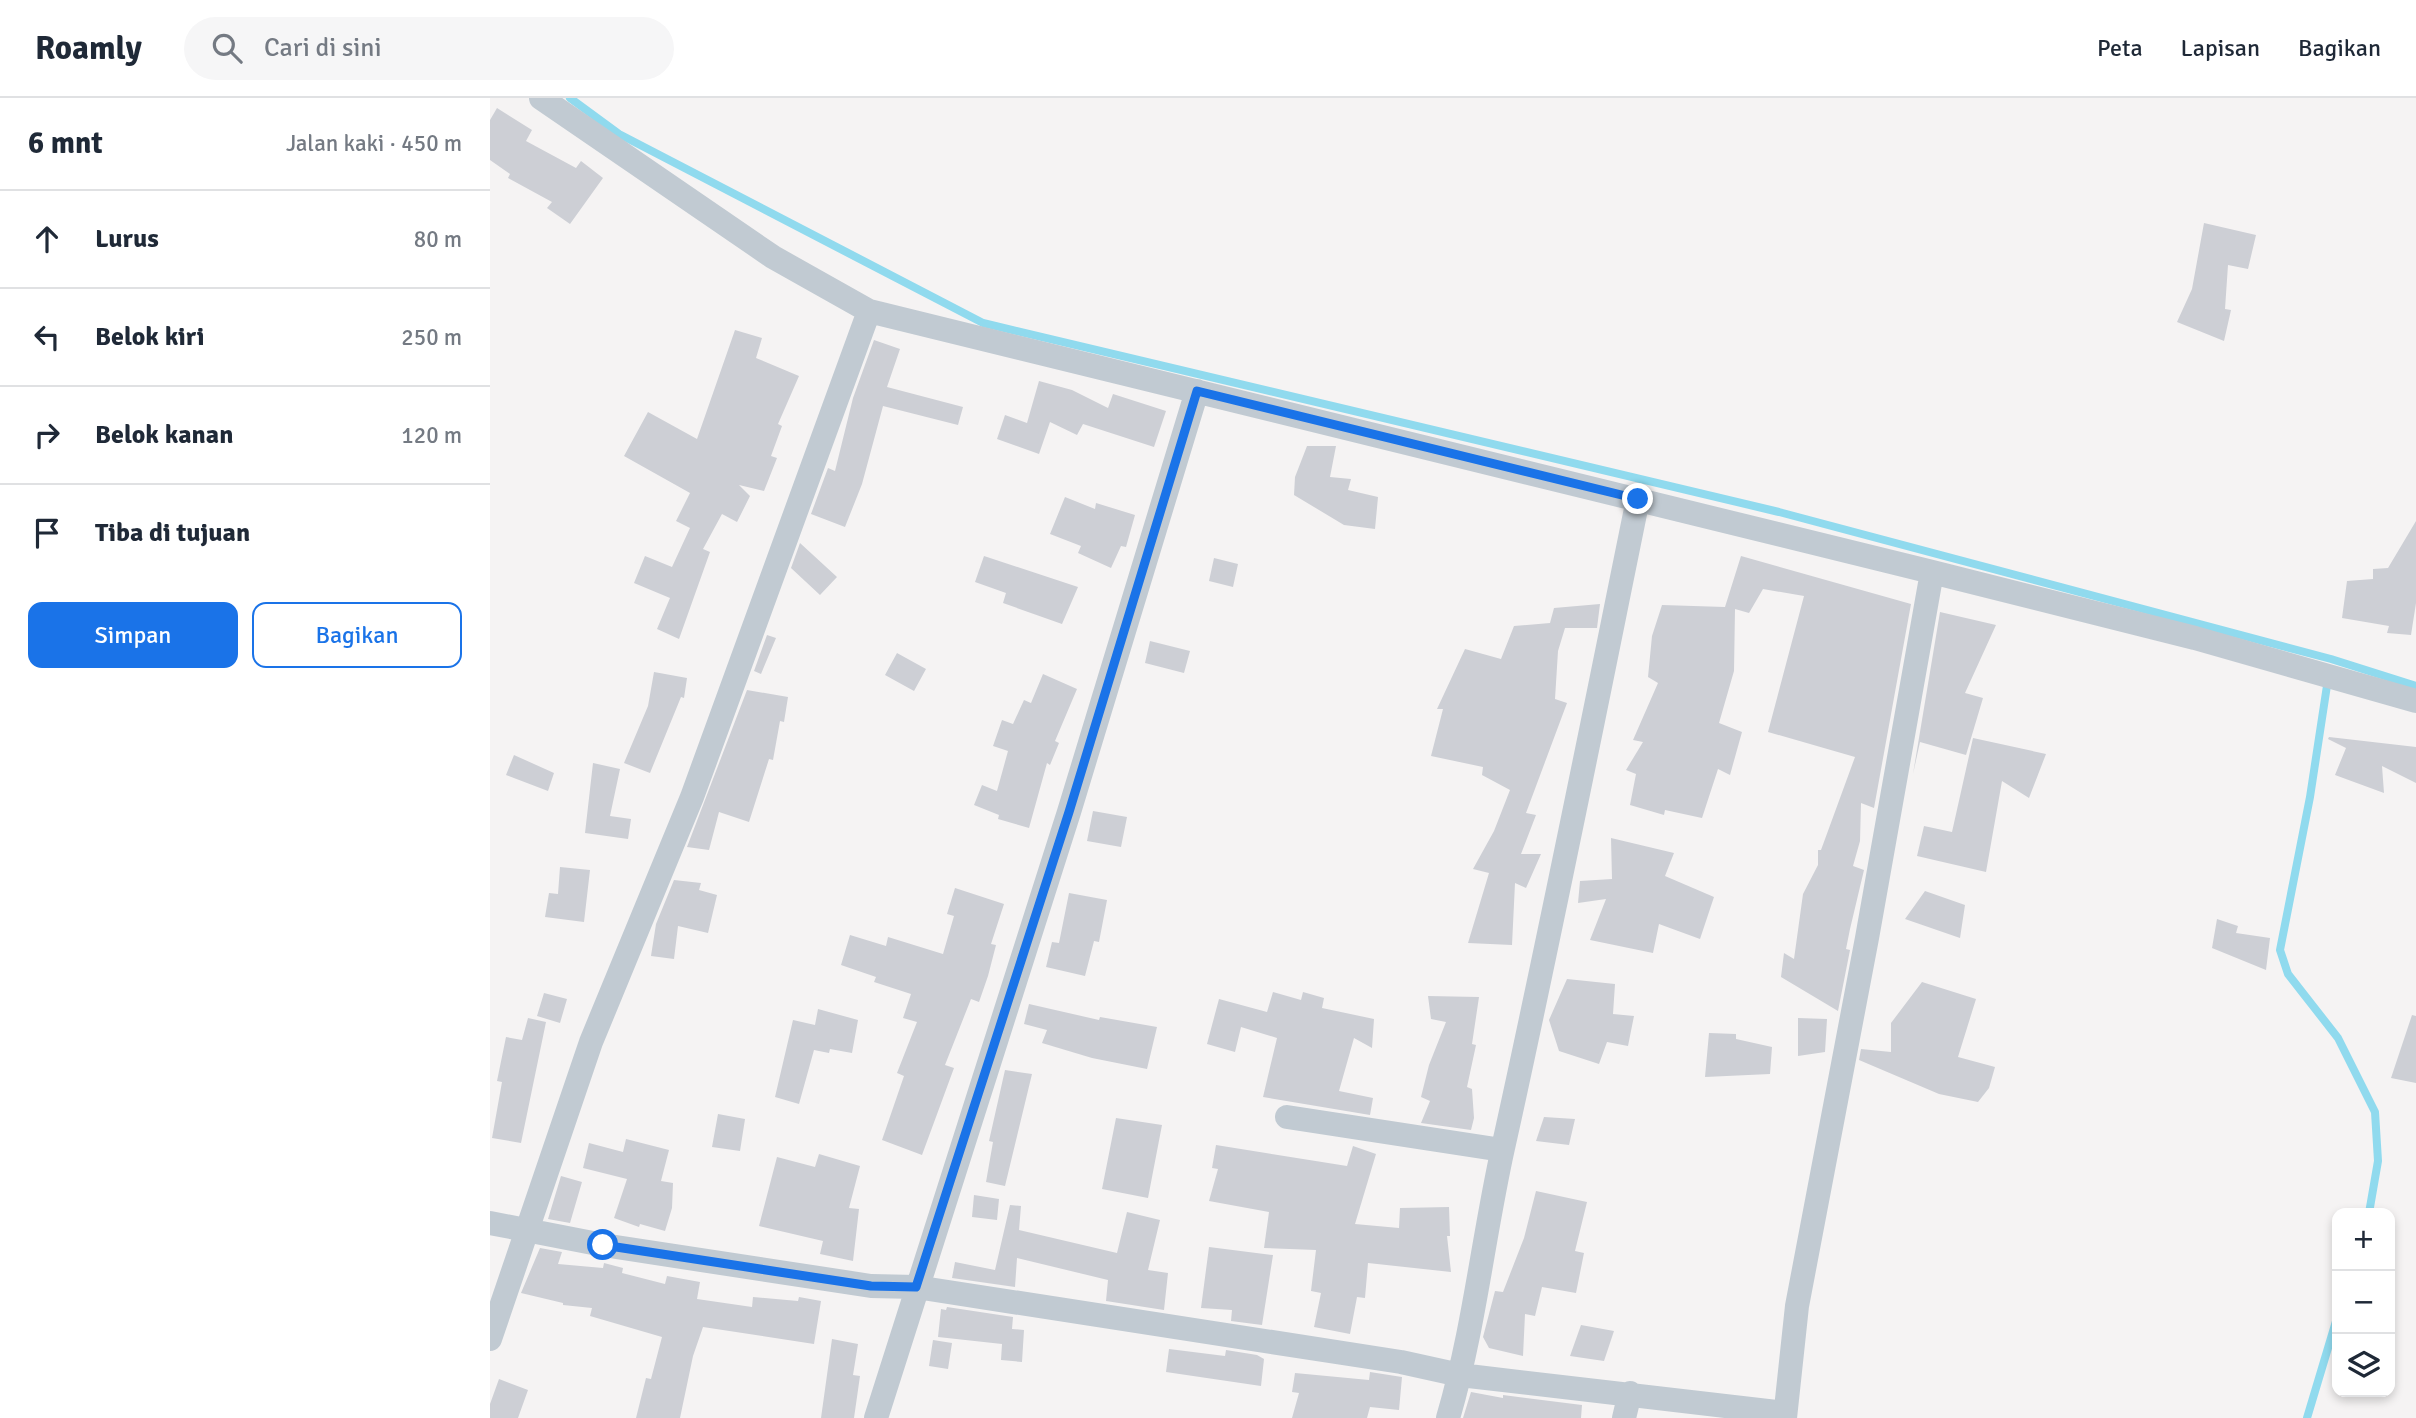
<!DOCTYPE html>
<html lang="id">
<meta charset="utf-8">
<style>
:root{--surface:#fff;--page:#f6f6f7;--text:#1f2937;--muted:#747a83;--line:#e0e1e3;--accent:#1a73e8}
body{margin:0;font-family:Signika,sans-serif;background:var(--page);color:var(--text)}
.controls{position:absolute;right:21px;bottom:21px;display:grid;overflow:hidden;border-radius:14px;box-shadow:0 4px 10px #0003}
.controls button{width:63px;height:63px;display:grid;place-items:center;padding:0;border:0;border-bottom:2px solid var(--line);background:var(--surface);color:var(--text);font:35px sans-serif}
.stop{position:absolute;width:21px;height:21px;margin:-16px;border:5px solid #1a73e8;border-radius:50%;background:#fff}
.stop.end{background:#1a73e8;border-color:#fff;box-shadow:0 2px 7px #0008}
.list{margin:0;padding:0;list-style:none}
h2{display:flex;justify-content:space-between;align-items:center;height:91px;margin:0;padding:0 28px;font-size:30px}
h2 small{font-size:23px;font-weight:400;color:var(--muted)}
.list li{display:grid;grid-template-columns:46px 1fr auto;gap:21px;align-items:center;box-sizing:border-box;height:98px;padding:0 28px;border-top:2px solid var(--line)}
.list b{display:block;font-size:26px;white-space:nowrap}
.list em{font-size:23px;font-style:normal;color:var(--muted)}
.actions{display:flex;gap:14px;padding:21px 28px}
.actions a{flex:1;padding:16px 0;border:2px solid var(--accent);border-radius:14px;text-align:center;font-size:24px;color:var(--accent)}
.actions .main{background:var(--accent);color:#fff}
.icon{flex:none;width:38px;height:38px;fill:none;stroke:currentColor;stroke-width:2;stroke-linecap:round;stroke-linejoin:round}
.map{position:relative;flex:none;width:1926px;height:1320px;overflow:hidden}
header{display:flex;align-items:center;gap:42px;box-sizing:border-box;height:98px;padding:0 35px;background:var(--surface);border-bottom:2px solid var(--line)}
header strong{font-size:33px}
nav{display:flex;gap:38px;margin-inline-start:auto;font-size:24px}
.search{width:490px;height:63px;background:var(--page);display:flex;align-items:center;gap:18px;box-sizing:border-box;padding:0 24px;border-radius:38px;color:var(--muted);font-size:26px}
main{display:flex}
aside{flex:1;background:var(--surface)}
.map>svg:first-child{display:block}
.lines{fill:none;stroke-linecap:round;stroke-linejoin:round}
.stream{stroke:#90daee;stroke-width:8}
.building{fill:#cdcfd5}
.street{stroke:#c1cad2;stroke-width:24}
.route{stroke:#1a73e8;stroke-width:9}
</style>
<header>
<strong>Roamly</strong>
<div class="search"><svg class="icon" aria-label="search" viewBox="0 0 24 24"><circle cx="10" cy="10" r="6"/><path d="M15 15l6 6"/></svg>Cari di sini</div>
<nav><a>Peta</a><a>Lapisan</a><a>Bagikan</a></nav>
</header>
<main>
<aside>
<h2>6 mnt<small>Jalan kaki · 450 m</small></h2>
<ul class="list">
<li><svg class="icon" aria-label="ahead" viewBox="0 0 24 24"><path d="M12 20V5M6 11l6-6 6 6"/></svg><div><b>Lurus</b></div><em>80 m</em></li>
<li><svg class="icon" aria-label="left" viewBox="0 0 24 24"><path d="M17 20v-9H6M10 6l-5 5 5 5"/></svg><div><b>Belok kiri</b></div><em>250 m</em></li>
<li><svg class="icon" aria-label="right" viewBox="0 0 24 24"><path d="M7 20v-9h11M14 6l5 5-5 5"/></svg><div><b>Belok kanan</b></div><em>120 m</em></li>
<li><svg class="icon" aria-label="arrive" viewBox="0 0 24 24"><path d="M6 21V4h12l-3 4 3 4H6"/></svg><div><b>Tiba di tujuan</b></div></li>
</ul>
<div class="actions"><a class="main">Simpan</a><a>Bagikan</a></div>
</aside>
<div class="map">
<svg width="1926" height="1320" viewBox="0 0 1926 1320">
<rect width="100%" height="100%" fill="#f5f3f3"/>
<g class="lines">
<path class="stream" d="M80,0L129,36L493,225L1289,414L1841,561L1926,588
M1838,581L1820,699L1790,852L1798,876L1848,940L1885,1014L1888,1063L1879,1115
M1817,1320L1847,1220"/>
</g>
<path class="building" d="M7,10L42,32L36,43L86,70L91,63L113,80L80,126L57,110L62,104L18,80L20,76L0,62V22Z
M1714,125L1766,137L1758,171L1738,167L1735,211L1741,212L1734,243L1687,224L1702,191Z
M245,232L272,240L266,260L309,278L288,326L292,328L281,358L287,360L274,393L249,387L260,398L247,424L232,416L213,451L220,454L189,541L167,531L180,500L144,485L155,458L182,469L200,430L186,423L200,395L134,358L158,314L207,341Z
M384,242L410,251L397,289L473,309L468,327L393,308L372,386L355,429L321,416L338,370L345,373L363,300Z
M549,283L582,292L618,310L623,296L676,313L664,349L593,326L587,337L560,324L549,356L507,341L515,317L537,325Z
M817,348H846L840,379L861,381L858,392L888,399L885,431L854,427L804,397L805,379Z
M575,399L605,411L606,405L645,417L636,449L631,448L621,470L588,455L591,448L560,436Z
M1926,423V505L1921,537L1897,535L1899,528L1852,520L1857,483L1883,481V471L1898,470Z
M310,445L347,479L330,497L301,470Z
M494,458L588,489L572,526L513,505L516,495L485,484Z
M1251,458L1421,506L1384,710L1371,705L1370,743L1363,768L1374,772L1360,831L1356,851L1360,852L1348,913L1291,879L1294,855L1304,861L1313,796L1328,767V752H1331L1365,659L1278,634L1314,498L1273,491L1259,515L1245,511L1244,573L1229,625L1252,634L1240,677L1228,671L1212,720L1175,712L1174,717L1140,707L1146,676L1136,672L1153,644L1143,642L1168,585L1158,579L1162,538L1172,507L1235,509Z
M724,460L748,466L743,489L719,483Z
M1110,506L1107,530H1075L1068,553L1065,601L1077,605L1036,715L1046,717L1031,756H1051L1036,790L1025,785L1022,847L978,845L999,775L983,771L1004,733L1020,692L992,677L993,669L941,658L953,611H947L975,551L1011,561L1024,528L1060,525L1064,510Z
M1450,514L1506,527L1475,595L1493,600L1476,657L1430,644L1423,676Z
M277,537L286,540L271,576L264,573Z
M660,543L700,553L694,575L655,565Z
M407,555L436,571L424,593L395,577Z
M164,574L197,580L194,600L191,599L160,675L134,665L158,608Z
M553,576L587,591L565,643L569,645L560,667L557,665L539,730L508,721L509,717L484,707L492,687L507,693L518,653L503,648L512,622L523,626L534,602L541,605Z
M257,592L298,599L294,624L290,623L283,662L279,661L259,724L229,714L219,752L197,749Z
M1839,639L1926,649V685L1892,668L1894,695L1845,677L1856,650L1838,641Z
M1483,640L1556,656L1539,700L1512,683L1496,774L1427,758L1434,728L1462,734Z
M24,657L64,675L58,693L16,677Z
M103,665L130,671L120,718L141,721L138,741L95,735Z
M603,713L637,719L631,749L597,743Z
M1121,740L1184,755L1175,778L1224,799L1210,841L1169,826L1163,855L1100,842L1116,801L1088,805L1090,783L1122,781Z
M70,769L100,772L94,824L55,819L59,795L68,796Z
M184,782L211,785L209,792L227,797L218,835L188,828L184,861L161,858L166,826Z
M465,790L514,806L501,846L506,847L498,878L489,904L481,901L455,967L464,970L432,1057L392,1042L414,978L407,975L427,924L413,920L421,896L384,884L386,879L351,867L360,837L396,848L398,839L453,856L464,818L457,816Z
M1435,793L1475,807L1470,840L1415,821Z
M579,795L617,802L609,844L604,843L595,878L556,869L562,844L569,845Z
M1727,821L1748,828L1746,835L1780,840L1776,872L1722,850Z
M1077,881L1125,886L1123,916L1144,918L1138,948L1117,944L1109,966L1069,953L1059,922Z
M1432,884L1486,901L1468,959L1505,969L1499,990L1488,1004L1449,996L1369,962L1371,951L1401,954V925Z
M783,894L811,902L813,894L834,900L832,910L884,921L882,950L864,940L849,993L883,1000L880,1017L773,999L787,940L751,929L745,954L717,946L729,901L777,914Z
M54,895L77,901L70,925L47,918Z
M938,898L989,899L982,946L986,947L977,989L982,991L984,1020L981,1032L931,1025L940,1003L931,999L939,967L956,924L941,921Z
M539,906L609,922L610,919L667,929L657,971L602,960L552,945L557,932L534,926Z
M328,911L368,922L362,955L340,951L339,955L324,952L309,1006L285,999L303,922L325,927Z
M1922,917L1926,918V985L1901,980Z
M38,920L56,924L31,1045L2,1040L12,984L7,983L16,939L32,942Z
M1308,920L1337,921L1335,954L1308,958Z
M1219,935L1246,936V941L1282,949L1280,976L1215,979Z
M515,972L542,976L515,1088L496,1084L503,1044L499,1043Z
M228,1016L255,1021L250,1053L222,1049Z
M1054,1019L1085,1021L1079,1047L1046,1043Z
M626,1020L672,1027L658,1100L612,1091Z
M136,1041L179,1052L171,1083L183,1085L182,1110L175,1133L150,1126L149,1129L124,1120L137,1081L93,1070L99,1045L133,1054Z
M726,1047L857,1068L863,1048L886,1056L865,1126L909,1130L910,1110L959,1109L960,1138H957L961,1174L878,1165L875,1200L867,1199L860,1236L824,1229L831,1195L821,1193L826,1152L774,1150L779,1114L719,1103L728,1071L722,1070Z
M329,1056L370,1068L359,1110L369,1111L363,1163L330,1156L333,1143L269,1128L287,1059L325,1069Z
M71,1078L92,1084L80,1125L58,1121Z
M1046,1093L1097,1104L1085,1153L1094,1155L1086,1195L1052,1189L1045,1218L1035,1216L1033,1258L999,1250L993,1239L1005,1193L1013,1194L1034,1140Z
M484,1097L509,1101L507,1122L482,1119Z
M520,1107L531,1108L529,1132L627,1155L637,1114L670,1122L658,1172L678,1175L674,1212L616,1203L618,1182L527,1160L525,1189L462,1180L465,1164L505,1172Z
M719,1149L783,1157L772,1227L741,1223L742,1212L711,1210Z
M50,1150L72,1154L68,1166L113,1170L114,1165L133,1170L132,1175L175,1186L177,1178L210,1184L207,1201L262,1209L263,1199L308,1203L309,1199L331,1203L324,1246L213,1229L203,1258L190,1320H146L156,1280L161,1281L172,1239L100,1218L102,1210L73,1207V1205L31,1195Z
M457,1209L523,1219L522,1231L534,1232L532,1264L511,1262L512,1246L448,1239L451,1211L456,1212Z
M1091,1227L1124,1233L1114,1263L1080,1258Z
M342,1241L368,1246L363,1277L370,1278L364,1320H331Z
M443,1242L462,1245L458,1271L439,1268Z
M679,1251L735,1258L736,1252L767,1257L774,1261L771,1288L676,1274Z
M880,1274L912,1279L909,1312L880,1309L877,1320H802L809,1295L802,1294L805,1275L879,1282Z
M9,1281L38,1292L28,1320H0V1306Z
M981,1294L1013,1300V1297L1092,1307L1091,1320H973Z"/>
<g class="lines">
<path class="street" d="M51,0L283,159L379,213L1442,474L1705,540L1926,603
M797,1019L1012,1052
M0,1125L113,1147L381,1188L426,1189L911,1264L970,1277L1295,1315
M0,1241L101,944L202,699L379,213
M386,1320L579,714L707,293
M958,1320C984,1232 993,1140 1013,1050C1061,834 1104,617 1148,401
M1134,1320L1140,1295
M1295,1320L1307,1208L1377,840L1442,474"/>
</g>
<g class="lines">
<path class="route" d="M113,1147L381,1188L426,1189L579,714L707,293L1148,401"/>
</g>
</svg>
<div class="controls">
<button>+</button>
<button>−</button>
<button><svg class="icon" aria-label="layers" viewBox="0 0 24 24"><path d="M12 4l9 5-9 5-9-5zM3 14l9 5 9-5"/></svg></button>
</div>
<div class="stop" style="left:113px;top:1147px"></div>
<div class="stop end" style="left:1148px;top:401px"></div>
</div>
</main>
